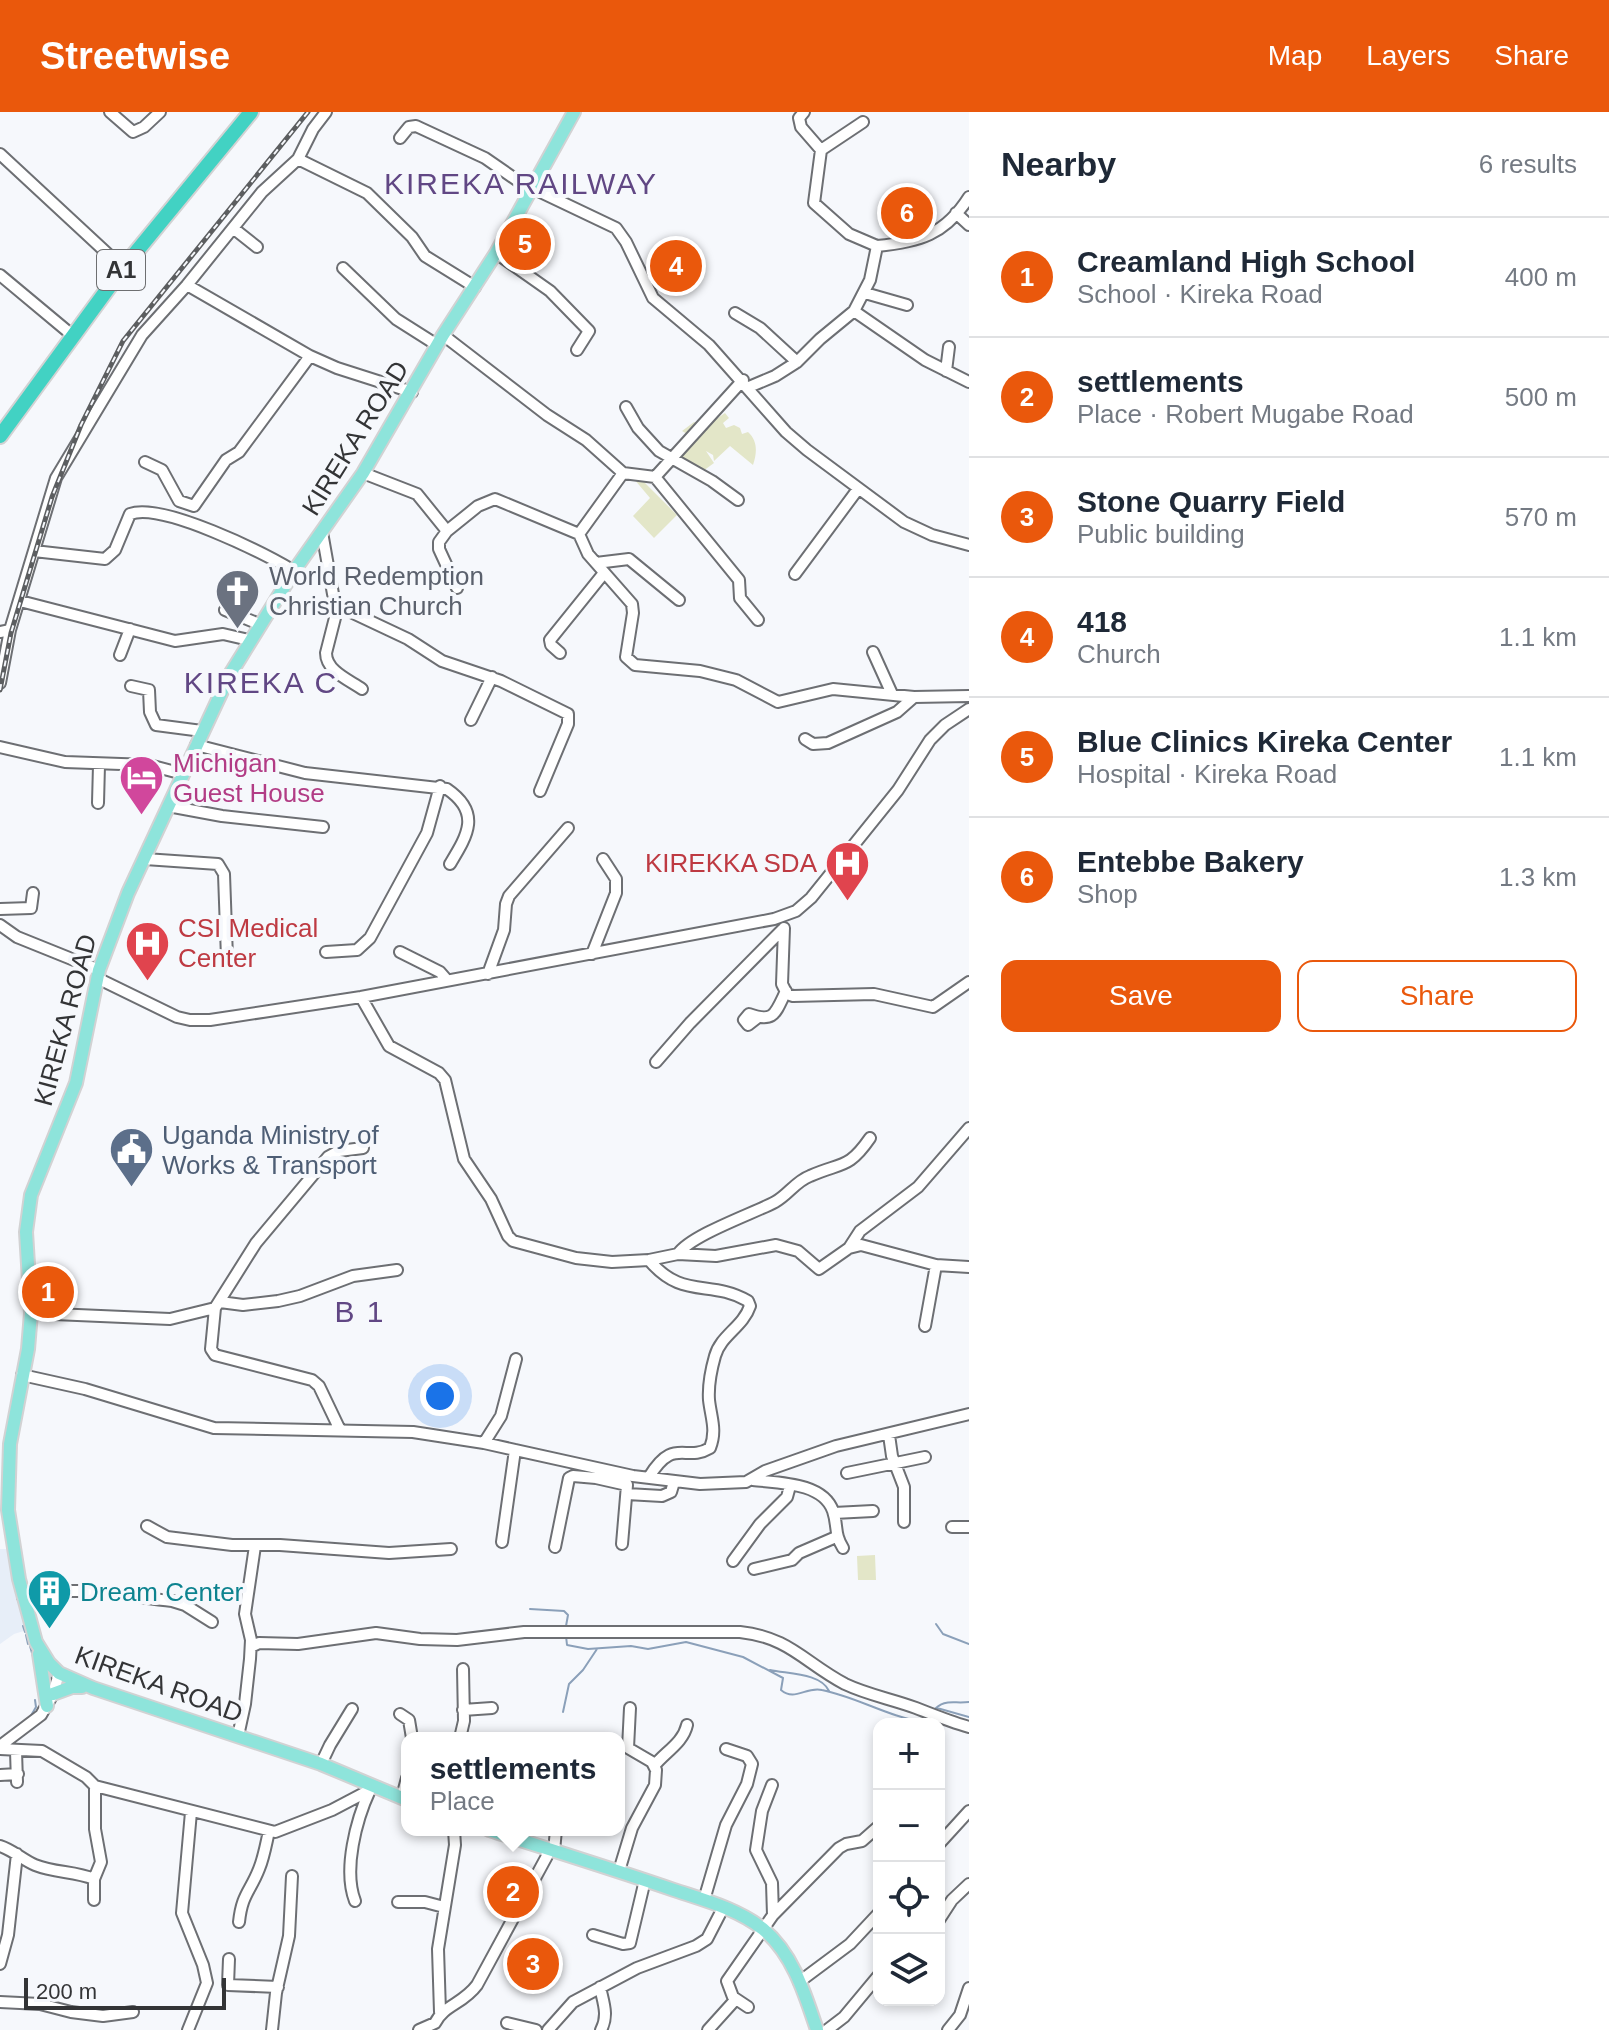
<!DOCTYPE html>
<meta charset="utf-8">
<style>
:root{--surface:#fff;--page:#f2f2f3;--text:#1f2937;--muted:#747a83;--line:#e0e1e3;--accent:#ea580c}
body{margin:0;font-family:Helvetica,sans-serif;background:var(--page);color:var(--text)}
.controls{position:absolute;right:24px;bottom:24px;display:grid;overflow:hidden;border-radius:16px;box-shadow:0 4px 12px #0003}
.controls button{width:72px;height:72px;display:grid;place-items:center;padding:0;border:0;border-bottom:2px solid var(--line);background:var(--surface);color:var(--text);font:40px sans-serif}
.scale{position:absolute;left:24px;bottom:20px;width:202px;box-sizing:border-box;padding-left:8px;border:4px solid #333436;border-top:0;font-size:22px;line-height:28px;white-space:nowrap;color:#333436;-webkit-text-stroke:6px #f6f8fc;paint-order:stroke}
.you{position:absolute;left:440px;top:1284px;width:28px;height:28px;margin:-20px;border:6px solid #fff;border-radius:50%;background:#1a73e8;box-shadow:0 0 0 12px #1a73e833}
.badge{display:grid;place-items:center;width:52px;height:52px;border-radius:50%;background:var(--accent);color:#fff;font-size:26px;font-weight:700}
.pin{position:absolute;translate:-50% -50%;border:4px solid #fff;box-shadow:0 2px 8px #0006}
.popup{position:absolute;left:401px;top:1620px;width:224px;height:104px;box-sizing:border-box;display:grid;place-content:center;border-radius:16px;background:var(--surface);filter:drop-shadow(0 2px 6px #0005);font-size:26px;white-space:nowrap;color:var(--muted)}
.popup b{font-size:30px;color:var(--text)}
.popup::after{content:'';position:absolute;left:50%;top:100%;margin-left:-16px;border:16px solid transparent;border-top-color:var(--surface)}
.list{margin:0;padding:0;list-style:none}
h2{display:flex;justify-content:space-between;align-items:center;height:104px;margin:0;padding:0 32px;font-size:34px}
h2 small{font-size:26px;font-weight:400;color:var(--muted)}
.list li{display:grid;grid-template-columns:52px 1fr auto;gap:24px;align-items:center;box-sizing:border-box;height:120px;padding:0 32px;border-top:2px solid var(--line)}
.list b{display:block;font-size:30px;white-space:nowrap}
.list p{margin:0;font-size:26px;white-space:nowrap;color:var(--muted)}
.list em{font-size:26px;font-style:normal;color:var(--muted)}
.actions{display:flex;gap:16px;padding:24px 32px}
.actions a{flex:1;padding:18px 0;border:2px solid var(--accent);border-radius:16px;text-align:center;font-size:28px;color:var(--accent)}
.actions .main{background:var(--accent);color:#fff}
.icon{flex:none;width:44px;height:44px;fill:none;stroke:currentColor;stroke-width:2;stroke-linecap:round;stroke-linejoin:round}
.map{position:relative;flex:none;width:969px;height:1918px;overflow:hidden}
header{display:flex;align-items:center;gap:48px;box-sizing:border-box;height:112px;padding:0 40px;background:var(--accent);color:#fff}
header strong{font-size:38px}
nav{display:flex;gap:44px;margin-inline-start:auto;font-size:28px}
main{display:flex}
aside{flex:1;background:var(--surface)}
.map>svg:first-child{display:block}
.built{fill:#e7eef8}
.green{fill:#e3e6c8}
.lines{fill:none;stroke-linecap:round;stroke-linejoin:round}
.stream{stroke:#8ba0b9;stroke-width:2}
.minor-casing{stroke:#6d6f73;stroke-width:14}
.major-casing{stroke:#d2d2d3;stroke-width:16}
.highway-casing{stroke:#d2d2d3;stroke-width:18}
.minor{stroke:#fff;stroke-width:10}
.major{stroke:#8ee4db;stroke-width:12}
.highway{stroke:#42d2c3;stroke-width:14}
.rail-casing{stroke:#5c5e60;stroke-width:5}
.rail{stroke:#f6f8fc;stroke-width:2;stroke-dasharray:6;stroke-linecap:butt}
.labels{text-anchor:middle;stroke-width:8;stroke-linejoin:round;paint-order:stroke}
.shield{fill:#f6f8fc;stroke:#6e6f71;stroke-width:2}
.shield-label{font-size:24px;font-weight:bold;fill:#333436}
.street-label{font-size:26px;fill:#333436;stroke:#f6f8fc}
.worship-label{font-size:26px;fill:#5b616d;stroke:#f6f8fc;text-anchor:start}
.hotel-label{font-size:26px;fill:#b23c85;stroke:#f6f8fc;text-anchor:start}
.health-label{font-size:26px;fill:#be3a42;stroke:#f6f8fc;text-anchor:end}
.service-label{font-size:26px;fill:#4e5e75;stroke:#f6f8fc;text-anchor:start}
.culture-label{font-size:26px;fill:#0d838f;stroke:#f6f8fc;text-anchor:start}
.quarter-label{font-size:30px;letter-spacing:2px;fill:#614784;stroke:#f6f8fc}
</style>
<header>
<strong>Streetwise</strong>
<nav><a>Map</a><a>Layers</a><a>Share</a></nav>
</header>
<main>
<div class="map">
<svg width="969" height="1918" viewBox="0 0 969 1918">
<rect width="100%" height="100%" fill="#f6f8fc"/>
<path class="built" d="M0,1437H7L27,1518L14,1522L0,1532Z"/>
<path class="green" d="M710,301L715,308L725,301L729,306L723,311L726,316L734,313L740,316L742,322L748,320C758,329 757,341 753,353L730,334L714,349L713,343L706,339L714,351L699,362L677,348L692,325L682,319L694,310L709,315L703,306Z
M638,364L677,403L654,426L633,404L650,386L634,367Z
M875,1443L876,1468H858L857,1444Z"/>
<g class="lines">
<path class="stream" d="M530,1497L564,1499L568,1503L566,1514
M936,1512L943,1522L969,1532
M23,1514L25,1520
M26,1523L28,1532
M566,1524L567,1533L588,1537L631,1534L648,1537L686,1530L743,1545L783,1566L781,1578C795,1590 806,1574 822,1578C857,1585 888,1605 924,1610L929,1605
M30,1534L34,1548
M770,1558C788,1562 821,1561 829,1579
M937,1596L969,1605
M933,1599C944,1586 953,1592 969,1590
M563,1600L569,1572L583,1558L597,1537
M29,1607L36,1595L35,1588"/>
<defs>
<path id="minor" d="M110,0L133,20L144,15L160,0
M326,0L313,17L298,47L262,80L187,173L310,244L337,256L412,280
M804,0L799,6L801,15L821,38L863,10
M400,26L409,15L416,14L485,46L531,78
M821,38L814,91L849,122L877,134
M0,42L123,156
M298,47L367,81L412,125L425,144L475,175
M532,76L616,116L626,130L653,186L709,233L786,320L807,338L904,410L932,423L969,433
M956,101L969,113
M233,116L257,135
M496,141L550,179L589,219L577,238
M343,156L396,207L437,233
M0,163L72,223
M865,181L907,193
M854,199L870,168L877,134C919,130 945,123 969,85
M735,201L760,216L797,250
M946,259L949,235
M749,275L775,264L797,250L820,227L854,199L925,248L969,270
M626,295L638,316L659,339L712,369L738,388
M145,350L162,358L179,389L194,394L226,348L239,340L310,244
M363,361L417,382L447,419L478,394L495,387L579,422L623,361L586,328L547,303L443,223
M623,361L655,365L743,268
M655,365L739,468L740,486L758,508
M447,419L439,430V437L457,476
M322,420L333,482L338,494L408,527L442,549L501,569L568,602V612L540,679
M579,422L588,442L632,492L633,501L626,545L635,553L700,559L736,568L778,590L833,577L914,585L969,584
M34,439L105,447L115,438L130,402C162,390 264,441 294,459
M596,451L629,447L679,488
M795,462L858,377
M20,489L175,529L223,522L249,528
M338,494L326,541C326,559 349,568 362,577
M225,498L259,512
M0,520L10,518L56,366L142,223L187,173
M873,540L892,582
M560,541L551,533L550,528L604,461
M120,543L130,517
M0,571L10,518
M131,574L149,578L150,600L156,613L202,619
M471,608L492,565
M805,627L813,632L828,631L897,600L914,585
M196,633L305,661L447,677C482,701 467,724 450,752
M0,635L65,650L149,653L183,662
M98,691L99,653
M168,694L222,704L323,715
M145,747L218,752L224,762L227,846
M0,797L31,796L33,781
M0,813L17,825L99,858
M784,816L782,872L787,882L793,884L874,882L933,895L969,870
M326,840L357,838L370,826L427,721L440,674
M400,840L440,860L447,868
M592,842L616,781V767L603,747
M488,862L504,818L506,792L509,784L568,716
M97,866L177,905L190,908H210L361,885L774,807L796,799L811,786L898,678L930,628L945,613L969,597
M361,885L389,934L439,961L445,968L464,1047L491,1087L508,1124L513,1129L576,1146L612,1150L649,1148L678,1142L716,1144L776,1133L798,1139L819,1157L849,1136L861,1133L936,1153L969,1155
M757,906L748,913L744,908L749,902C774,911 775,902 786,879
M656,950L690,911L783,817
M849,1136L860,1119L918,1075L969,1016
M678,1142C691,1123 752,1102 775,1090C788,1083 796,1069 810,1064C841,1050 848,1058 870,1026
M220,1190L243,1193L278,1189L300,1184L353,1164L397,1158
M31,1201L170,1207L215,1196
M925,1214L936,1153
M22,1263L85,1277L214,1316L413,1320L484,1331L633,1364L700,1372L746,1370L765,1359L836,1334L969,1302
M340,1318L319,1274L312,1268L215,1243L211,1237L215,1196L256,1131L328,1045L339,1039L363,1036
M889,1323L892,1344L904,1375V1410
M484,1331L501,1304L516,1247
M847,1361L925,1345
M649,1365C674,1324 685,1351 710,1336C717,1318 711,1306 709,1288C708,1273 711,1258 715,1244C721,1223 743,1215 750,1194L748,1189C710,1167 682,1188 649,1148
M596,1366L627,1373L622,1432
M753,1368C778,1371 823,1370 833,1399C838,1414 834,1422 843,1436
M627,1382L662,1384L671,1380L674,1370
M834,1401L873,1399
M147,1414L167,1425L232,1433H280L389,1441L451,1437
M952,1415H969
M502,1430L515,1338
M555,1435L569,1366L573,1364L596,1366L597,1357
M733,1449L760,1412L787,1385L790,1374
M754,1457L792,1448L799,1441L836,1425
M23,1485C66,1471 128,1485 172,1489L185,1493L212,1510
M251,1535L259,1531L298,1532L376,1521L420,1527L457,1528L524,1520H740C789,1525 805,1551 845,1572C868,1583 892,1587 916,1596C934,1603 951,1610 969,1615
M463,1598L492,1596
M400,1602L409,1608L412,1626
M238,1624L245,1592L250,1547L251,1528L245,1502L255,1434
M460,1626L464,1609L463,1557
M0,1634L41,1603L53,1582L59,1561
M0,1637L42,1639L86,1665L95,1674V1717L101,1750L94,1767V1788
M16,1639L17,1670
M321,1652L330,1633L352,1597
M654,1654C665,1640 683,1631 687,1613
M0,1663L18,1662
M95,1674L275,1720L332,1698L370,1678
M402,1685L407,1666
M939,1732L969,1699
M0,1734C13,1738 23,1748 35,1753C55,1761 75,1759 94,1767
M554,1739L556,1718
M619,1759L632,1716L655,1673L656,1658L652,1650L628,1636L630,1596
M704,1788L726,1713L747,1672L752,1652L747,1644L726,1637
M355,1789C343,1758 356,1708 370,1678
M398,1790H425L444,1795
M773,1803L839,1736L846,1732L862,1729L879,1714
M939,1808L952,1788L969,1772
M239,1810C242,1782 250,1780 259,1757C264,1745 266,1732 269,1719
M593,1823L623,1832L630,1831L645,1768
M229,1847L228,1873L278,1875
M0,1852L8,1823L17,1742
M799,1870L850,1832L879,1801
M600,1875C603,1890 609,1903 601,1918
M0,1890L40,1892L71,1900L103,1904L133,1900
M748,1895L733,1885L727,1869L773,1803L772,1771L756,1738L762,1699L772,1673
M440,1900L438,1837L455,1733L454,1718
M507,1911L536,1918
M188,1918L207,1871L203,1853L182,1801L191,1700
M272,1918L276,1881L289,1824L292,1764
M419,1918L435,1911C444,1893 463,1892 477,1873L547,1744L546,1736
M548,1918L573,1890L637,1856L696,1834L707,1827L723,1796
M708,1918L736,1887
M827,1918L844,1905L879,1863
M948,1918L960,1903L969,1876"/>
<path id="major" d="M39,1542L47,1594
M53,1582L72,1575H82
M407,1688L321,1652L93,1576L59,1561L49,1551L36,1530L19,1467L8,1398L10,1332L28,1237L31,1201L26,1120L31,1083L76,971L99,858L128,781L229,564L294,459L363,361L443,223L496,141L574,0
M489,1718C551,1738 613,1757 674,1778C704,1788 738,1797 763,1817C793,1842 805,1882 817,1918"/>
<path id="highway" d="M0,324L123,156L251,0"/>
</defs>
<use href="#minor" class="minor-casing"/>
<use href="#major" class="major-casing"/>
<use href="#highway" class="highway-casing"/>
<use href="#minor" class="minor"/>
<use href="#major" class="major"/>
<use href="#highway" class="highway"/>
<defs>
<path id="rail" d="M0,578L11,521L52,385L81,313L123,229L308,0"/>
</defs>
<use href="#rail" class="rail-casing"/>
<use href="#rail" class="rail"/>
</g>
<defs>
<symbol id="church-pin" viewBox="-11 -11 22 30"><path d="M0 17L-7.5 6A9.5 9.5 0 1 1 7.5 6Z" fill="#6b7280" stroke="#f6f8fc"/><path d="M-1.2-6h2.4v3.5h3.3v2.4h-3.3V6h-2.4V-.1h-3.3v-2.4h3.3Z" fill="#fff"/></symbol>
<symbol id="hotel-pin" viewBox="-11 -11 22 30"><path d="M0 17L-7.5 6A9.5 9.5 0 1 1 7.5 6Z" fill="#d1479c" stroke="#f6f8fc"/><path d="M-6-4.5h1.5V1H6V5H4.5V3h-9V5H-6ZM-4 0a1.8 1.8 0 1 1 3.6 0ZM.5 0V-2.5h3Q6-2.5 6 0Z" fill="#fff"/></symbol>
<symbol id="hospital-pin" viewBox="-11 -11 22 30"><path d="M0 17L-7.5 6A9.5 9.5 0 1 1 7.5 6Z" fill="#e0444e" stroke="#f6f8fc"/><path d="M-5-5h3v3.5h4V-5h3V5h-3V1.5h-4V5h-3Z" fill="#fff"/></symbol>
<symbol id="civic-pin" viewBox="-11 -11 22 30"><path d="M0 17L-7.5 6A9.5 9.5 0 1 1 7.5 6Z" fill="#5c6f8a" stroke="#f6f8fc"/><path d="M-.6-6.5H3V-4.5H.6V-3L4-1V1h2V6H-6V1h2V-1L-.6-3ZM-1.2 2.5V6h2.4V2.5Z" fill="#fff"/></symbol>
<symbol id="building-pin" viewBox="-11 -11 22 30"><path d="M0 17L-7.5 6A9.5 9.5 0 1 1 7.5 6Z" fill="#0f9aa8" stroke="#f6f8fc"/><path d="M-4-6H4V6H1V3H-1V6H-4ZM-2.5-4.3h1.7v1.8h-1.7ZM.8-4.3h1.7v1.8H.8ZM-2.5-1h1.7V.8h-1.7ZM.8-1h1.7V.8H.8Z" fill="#fff"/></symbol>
</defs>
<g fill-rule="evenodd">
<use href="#church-pin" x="212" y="454" width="51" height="69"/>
<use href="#hotel-pin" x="116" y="640" width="51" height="69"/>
<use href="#hospital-pin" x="822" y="726" width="51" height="69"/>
<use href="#hospital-pin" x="122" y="806" width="51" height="69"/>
<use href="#civic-pin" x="106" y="1012" width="51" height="69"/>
<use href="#building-pin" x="24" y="1454" width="51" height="69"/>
</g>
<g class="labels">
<rect class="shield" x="97" y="138" width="48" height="40" rx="6"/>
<g class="shield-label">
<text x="121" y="166">A1</text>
</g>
<g class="street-label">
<text transform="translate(355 326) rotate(-58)" y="9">KIREKA ROAD</text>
<text transform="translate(65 908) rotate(-75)" y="9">KIREKA ROAD</text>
<text transform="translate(159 1572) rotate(20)" y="9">KIREKA ROAD</text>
</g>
<g class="worship-label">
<text x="269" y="473">World Redemption<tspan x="269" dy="30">Christian Church</tspan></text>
</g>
<g class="hotel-label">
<text x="173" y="660">Michigan<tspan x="173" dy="30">Guest House</tspan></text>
</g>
<g class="health-label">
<text x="817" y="760">KIREKKA SDA</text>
<text x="178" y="825" text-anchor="start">CSI Medical<tspan x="178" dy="30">Center</tspan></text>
</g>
<g class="service-label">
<text x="162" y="1032">Uganda Ministry of<tspan x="162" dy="30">Works &amp; Transport</tspan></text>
</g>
<g class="culture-label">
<text x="80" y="1489">Dream Center</text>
</g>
<g class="quarter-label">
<text x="521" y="82">KIREKA RAILWAY</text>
<text x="261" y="581">KIREKA C</text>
<text x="360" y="1210">B 1</text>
</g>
</g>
</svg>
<div class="controls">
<button>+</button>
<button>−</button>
<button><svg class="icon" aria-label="locate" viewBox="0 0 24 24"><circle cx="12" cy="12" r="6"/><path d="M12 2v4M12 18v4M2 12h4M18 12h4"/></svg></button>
<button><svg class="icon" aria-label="layers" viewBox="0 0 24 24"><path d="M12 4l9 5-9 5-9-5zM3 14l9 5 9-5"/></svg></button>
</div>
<div class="scale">200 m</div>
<div class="you"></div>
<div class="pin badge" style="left:48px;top:1180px">1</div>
<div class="pin badge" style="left:513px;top:1780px">2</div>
<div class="popup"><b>settlements</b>Place</div>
<div class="pin badge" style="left:533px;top:1852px">3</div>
<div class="pin badge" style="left:676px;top:154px">4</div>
<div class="pin badge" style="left:525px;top:132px">5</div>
<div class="pin badge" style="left:907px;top:101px">6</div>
</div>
<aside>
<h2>Nearby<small>6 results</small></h2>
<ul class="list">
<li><span class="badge">1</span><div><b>Creamland High School</b><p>School · Kireka Road</p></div><em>400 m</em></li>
<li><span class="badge">2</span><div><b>settlements</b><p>Place · Robert Mugabe Road</p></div><em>500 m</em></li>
<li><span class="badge">3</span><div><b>Stone Quarry Field</b><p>Public building</p></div><em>570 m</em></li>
<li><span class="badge">4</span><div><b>418</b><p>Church</p></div><em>1.1 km</em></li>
<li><span class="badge">5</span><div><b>Blue Clinics Kireka Center</b><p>Hospital · Kireka Road</p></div><em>1.1 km</em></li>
<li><span class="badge">6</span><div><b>Entebbe Bakery</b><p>Shop</p></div><em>1.3 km</em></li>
</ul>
<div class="actions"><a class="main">Save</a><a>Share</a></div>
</aside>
</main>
